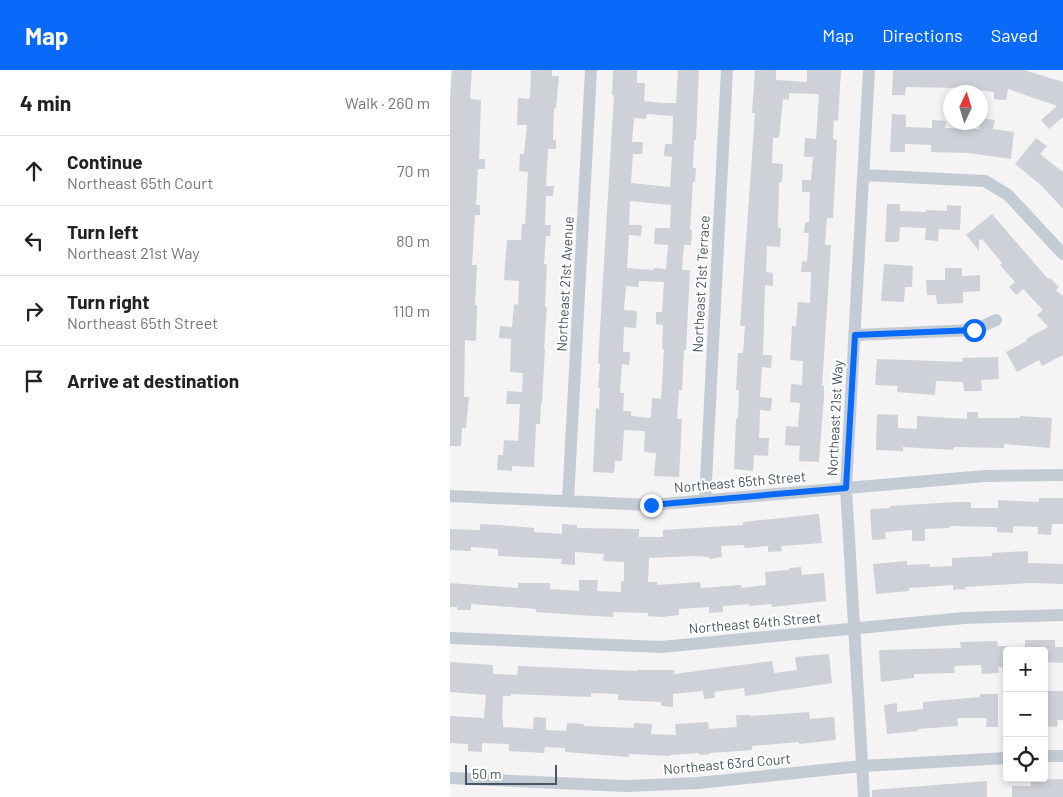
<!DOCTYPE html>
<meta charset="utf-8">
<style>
:root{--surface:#fff;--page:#f2f2f2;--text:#222;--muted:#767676;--line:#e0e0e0;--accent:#0969f9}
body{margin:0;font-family:Barlow,sans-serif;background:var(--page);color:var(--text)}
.controls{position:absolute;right:15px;bottom:15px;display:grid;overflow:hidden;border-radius:5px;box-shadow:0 2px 8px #0003}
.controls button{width:45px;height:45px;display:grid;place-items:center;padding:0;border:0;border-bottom:1px solid var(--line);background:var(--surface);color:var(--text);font:25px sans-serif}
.compass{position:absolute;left:493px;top:15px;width:45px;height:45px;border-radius:50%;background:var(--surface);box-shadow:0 2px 8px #0003;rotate:4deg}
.scale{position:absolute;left:15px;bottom:12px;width:92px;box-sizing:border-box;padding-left:5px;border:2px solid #485563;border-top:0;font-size:14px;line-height:18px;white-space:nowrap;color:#485563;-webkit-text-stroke:4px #fff;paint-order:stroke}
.stop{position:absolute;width:15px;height:15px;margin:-11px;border:4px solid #0969f9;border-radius:50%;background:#fff}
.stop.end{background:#0969f9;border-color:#fff;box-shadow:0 1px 5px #0008}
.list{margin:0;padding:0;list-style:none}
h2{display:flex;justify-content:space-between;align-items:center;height:65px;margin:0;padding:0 20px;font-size:21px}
h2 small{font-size:16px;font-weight:400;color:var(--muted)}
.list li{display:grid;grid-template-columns:32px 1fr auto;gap:15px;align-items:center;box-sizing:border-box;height:70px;padding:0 20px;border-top:1px solid var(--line)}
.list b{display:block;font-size:19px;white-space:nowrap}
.list p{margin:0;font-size:16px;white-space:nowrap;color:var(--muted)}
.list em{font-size:16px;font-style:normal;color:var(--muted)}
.icon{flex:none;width:28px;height:28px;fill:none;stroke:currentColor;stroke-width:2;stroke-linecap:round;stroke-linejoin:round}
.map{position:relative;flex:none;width:613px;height:727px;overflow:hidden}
header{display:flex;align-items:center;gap:30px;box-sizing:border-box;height:70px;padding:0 25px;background:var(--accent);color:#fff}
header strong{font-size:24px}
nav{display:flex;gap:28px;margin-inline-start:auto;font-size:18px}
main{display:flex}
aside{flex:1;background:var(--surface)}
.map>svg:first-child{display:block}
.building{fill:#ced1d8;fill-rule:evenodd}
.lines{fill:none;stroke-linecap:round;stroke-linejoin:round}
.minor{stroke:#c3ccd5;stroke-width:12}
.route{stroke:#0969f9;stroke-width:6}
.labels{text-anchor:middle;stroke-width:4;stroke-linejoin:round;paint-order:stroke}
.street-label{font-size:14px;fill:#485563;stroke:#fff}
</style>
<header>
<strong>Map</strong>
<nav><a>Map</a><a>Directions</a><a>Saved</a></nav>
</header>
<main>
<aside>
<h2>4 min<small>Walk · 260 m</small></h2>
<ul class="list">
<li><svg class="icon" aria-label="ahead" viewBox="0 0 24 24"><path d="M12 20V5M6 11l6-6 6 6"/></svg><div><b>Continue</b><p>Northeast 65th Court</p></div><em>70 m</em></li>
<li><svg class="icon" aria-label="left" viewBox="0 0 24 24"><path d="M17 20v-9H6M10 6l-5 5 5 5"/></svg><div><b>Turn left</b><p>Northeast 21st Way</p></div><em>80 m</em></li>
<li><svg class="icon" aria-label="right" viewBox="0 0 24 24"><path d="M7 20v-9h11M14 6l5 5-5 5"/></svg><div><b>Turn right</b><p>Northeast 65th Street</p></div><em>110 m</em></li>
<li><svg class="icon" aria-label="arrive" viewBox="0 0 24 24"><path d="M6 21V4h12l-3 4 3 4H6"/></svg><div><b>Arrive at destination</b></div></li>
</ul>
</aside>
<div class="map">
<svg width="613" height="727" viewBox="0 0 613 727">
<rect width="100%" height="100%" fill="#f5f3f3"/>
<path class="building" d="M2,0H22L20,29L31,30L29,89H35V99H28L26,135H30V145H25L22,195H27L25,235H27L26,271L15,270L14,327H19L16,358H12L11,376H0V28Z
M81,0H102V6H109L106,38H104L103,70H106V79H98L96,116H104L103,126H96L95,155H101L100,166H96L94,194H97L95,237H97L94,279H95L92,333H91L90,354H86L84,397L62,396V401L47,400L48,385H53L54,370L68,371L70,334H56L57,321L72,322L73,303L60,302L61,269L49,268L50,256L62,257L64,234L68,235L69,211L54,210L55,193L57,170H71L72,154H75L78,102L69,101L70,84H74L77,55H67L68,28L80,29Z
M163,0H187V13H195L194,31L213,33H226L228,0H249L246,70H244L243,98H246L245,112H243L240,159L242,160L241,175H234L232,200H240L236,280H234L232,320H229L227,349H232L229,407L204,406L206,383L194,382L195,361L174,360L172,391H165L164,403L143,402L146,338L149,339L150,318H148L150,294L148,293L164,25H162ZM197,44L223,46L222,74H215L214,86L222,87L220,117L181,113L183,84H192L193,72H182L184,48L196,49ZM180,131L221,135L220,158H205L204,174L218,175L216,199L204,198V200L177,198L179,165L191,166L192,155H179ZM189,211L214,212L212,242H206V254L213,255L212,279H214L211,329L202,328L201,348L181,346V341H173L174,323H170L172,294L179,295L180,282H173L174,257L186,258L187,241L174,240L176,216L188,217Z
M305,0H326V10L357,12V0H391L388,51L384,50L383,69L387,70L383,148H377L375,175H381L372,316H374V326L369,392L349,391L350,376L335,375L336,356L348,357L350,333L340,332L341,314L352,315L353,291L340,290L342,256H346L348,232L360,233L361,202H351L352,191L357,192L359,163H354L355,152H359L360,122H352V110H361L363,87H354L355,68L366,69L369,24L339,23V30L333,29L329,68H323L322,93L333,94L332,112H329L328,158H331L330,177L317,176L316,202L323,203V216L315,215L313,285H322L321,298L312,297L310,327L322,328L321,341L310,340L309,368H319L318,386L304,385L303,401L284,399L286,349L288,348L289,320H286L288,283H293L295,256H290L305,43H302Z
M443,0H574L613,12V47L599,59L591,50L607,36L558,19L556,30L544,29V22L510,18L456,17L455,25H442Z
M442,44L456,45V57L482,58V50L496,51L495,58L529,59L530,48L545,50L543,59L564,62L561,89L518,83L481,82V75L455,74V82H440Z
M586,68L597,76L590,84L613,102V139L592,116L565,94Z
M437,134H450V141L476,142V140L497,141V135L511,136L510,160L489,159L488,171L475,170L476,158L450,157L449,172H435Z
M542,144L598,209L600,208L609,217L606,220L613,226V285L592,296L589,290L567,302L556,282L577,271L576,269L598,257L587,245L593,240L573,219L566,225L559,217L565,212L550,195L552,193L532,169L529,170V181L516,165Z
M434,194L463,196L462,217H455L454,232L431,231Z
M495,198H512V206L530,205V221L513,222V233L487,234L486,225H477L476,210H495Z
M548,287L549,309L531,310L532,321H514L513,312L486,311L485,325L447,322L448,316L425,315L427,289L513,292L512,288Z
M517,342H528V348H570V346L602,348L600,378L554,374V378L504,377L503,380L453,377V381L426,380L427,344L448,345V358L467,359V346L517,349Z
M589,428H613V454H602L601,465L588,464V457L563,456V463L547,462V457L500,456V458L475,459V471H462V460L435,462L436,469L422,470L420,439L440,438V436L506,432H521V438H548V430L589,432Z
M369,444L372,473L331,476L332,481L318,482V476L295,478L294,475L271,476L272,487L259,489V487L244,486L199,488L198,512H207V515L250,512L251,518L291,515V518L316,515L315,502L339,500V498L351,497L352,505L374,503L376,531L322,537L321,534L299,536V534L273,536V542L259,543V537L229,539V545L213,547L198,546V543L164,542L163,547L128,545L86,542V539L21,534V540H7V537H0V513L68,518V513H100V519L129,521V510H148L147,521L171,522V511H174V492L153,491L154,484L125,482V495L111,494L112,489L48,486V479L21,477V481L0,480V459L30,460V454L49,455L84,458V462L112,464V454L127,455V458L189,459V467H213V460L293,455V452Z
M578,481V493L613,494V514L579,513L515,517L516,519L503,520V515L459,518V521L426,524L423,494L457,491V495L480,494V497L502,496V488L542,486V483Z
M575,570H605V577H613V593L596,592V581H575Z
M547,571L548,576H557V598L548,597L549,603L532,604L531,595L504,596L505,603L464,604V608L431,612L429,580L511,578L510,572Z
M379,584L382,613L295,626L294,618L264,622L265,628L254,629L253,621L223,624V637L211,636V632L168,630V624L141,623V627L61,624V626H53L52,649H53V657L83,659L84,647L96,648V660L116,661L117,653L134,654L133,656L184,658V653L202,654L201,664L226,665L225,654L258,652L259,659L287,657L286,645H300V646L359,642L360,649L384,647L386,670L349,674V672L302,676V680L260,683V684L249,685V683L220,685V686L179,684V687L115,682V678L95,677L94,683L59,681V674L32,673V682L18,681V674L0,673V646L34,648L36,625L0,622V592L43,595V604L67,605L68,596L187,601V600H224V604L322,591L324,603L347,600L345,587Z
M596,621H613V650H608L607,657L595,656Z
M530,624H548V657H536L537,648H507L508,656L468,659V661L437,664L434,635L447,633V642L473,639V632L530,627Z
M613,709V727H562V716H581V710Z
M537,711V727H422V720Z"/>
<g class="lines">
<path class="minor" d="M414,105L535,111L558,125L613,184
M405,265L524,260L546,250
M0,426L201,435L535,406L613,405
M118,430L141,0
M255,430L277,0
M0,568L211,577L514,548L613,545
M594,686H613
M0,708L176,716L248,713L412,696L557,688
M414,727L396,418L419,0"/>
</g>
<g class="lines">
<path class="route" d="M201,435L396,418L405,265L524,260"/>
</g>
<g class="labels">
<g class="street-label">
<text transform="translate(115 214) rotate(-87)" y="5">Northeast 21st Avenue</text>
<text transform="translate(251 214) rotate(-87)" y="5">Northeast 21st Terrace</text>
<text transform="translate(385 348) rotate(-87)" y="5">Northeast 21st Way</text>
<text transform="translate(290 412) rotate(-5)" y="5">Northeast 65th Street</text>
<text transform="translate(305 553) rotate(-5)" y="5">Northeast 64th Street</text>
<text transform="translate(277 694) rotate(-5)" y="5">Northeast 63rd Court</text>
</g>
</g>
</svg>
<div class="controls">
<button>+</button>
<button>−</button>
<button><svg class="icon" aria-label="locate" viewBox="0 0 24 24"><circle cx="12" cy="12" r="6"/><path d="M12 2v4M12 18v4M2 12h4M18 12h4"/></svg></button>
</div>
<svg class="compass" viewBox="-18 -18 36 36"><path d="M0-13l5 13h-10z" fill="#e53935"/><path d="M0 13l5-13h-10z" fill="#767676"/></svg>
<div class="scale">50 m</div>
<div class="stop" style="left:524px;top:260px"></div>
<div class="stop end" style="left:201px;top:435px"></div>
</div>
</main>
